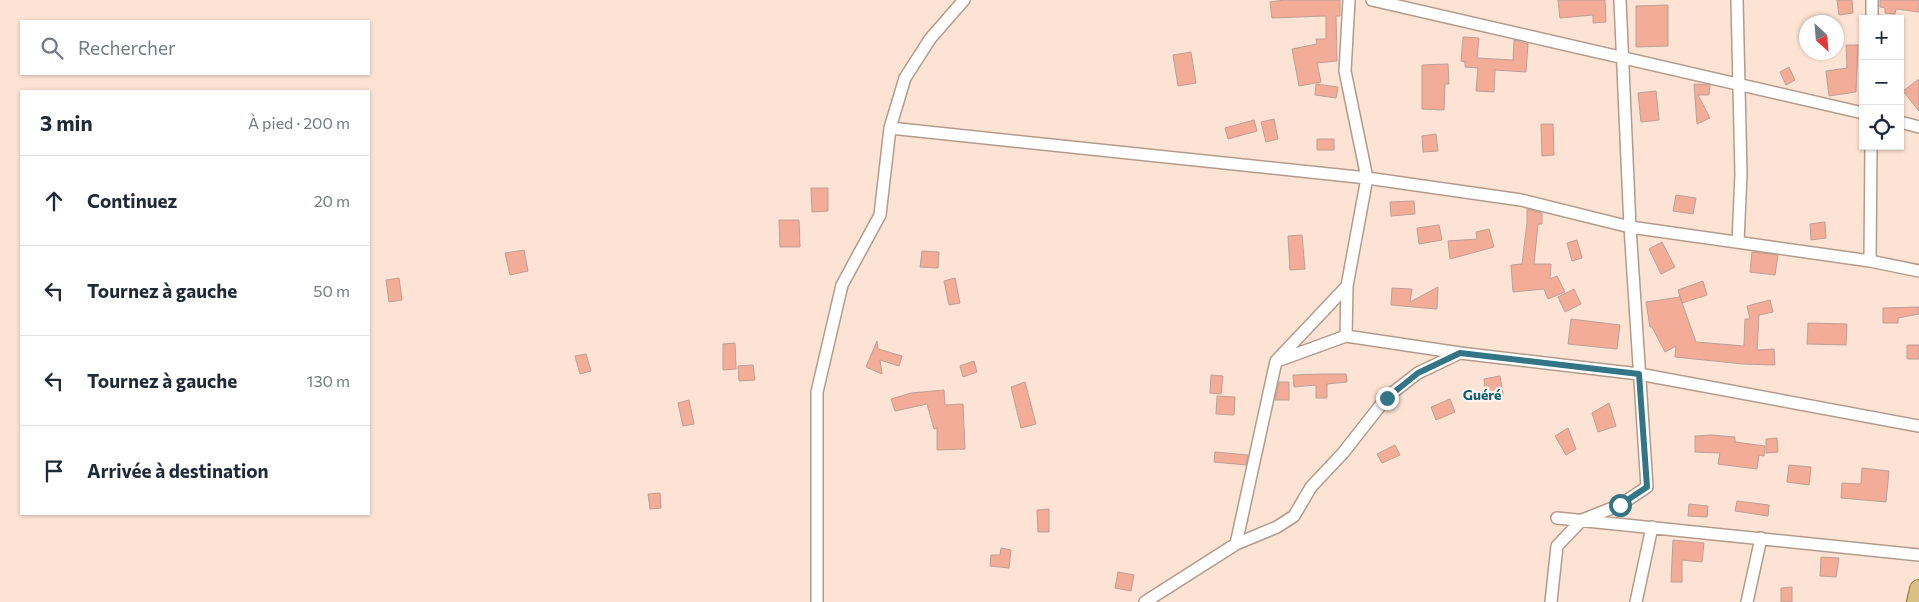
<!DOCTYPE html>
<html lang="fr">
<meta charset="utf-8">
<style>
:root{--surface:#fff;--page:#f2f2f3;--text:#1f2937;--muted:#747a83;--line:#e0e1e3}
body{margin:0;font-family:Commissioner,sans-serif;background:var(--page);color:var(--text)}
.controls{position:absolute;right:15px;top:15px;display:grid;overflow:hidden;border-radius:0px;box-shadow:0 1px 4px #0004}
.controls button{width:45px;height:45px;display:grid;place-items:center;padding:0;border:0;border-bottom:1px solid var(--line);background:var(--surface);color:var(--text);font:25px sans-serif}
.compass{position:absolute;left:1799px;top:15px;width:45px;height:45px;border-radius:50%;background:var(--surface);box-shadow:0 1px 4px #0004;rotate:154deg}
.stop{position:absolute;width:15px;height:15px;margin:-11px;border:4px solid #337487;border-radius:50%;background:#fff}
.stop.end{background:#337487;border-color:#fff;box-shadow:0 1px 5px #0008}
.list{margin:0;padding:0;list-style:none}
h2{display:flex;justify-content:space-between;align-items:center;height:65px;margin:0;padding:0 20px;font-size:21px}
h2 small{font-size:16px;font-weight:400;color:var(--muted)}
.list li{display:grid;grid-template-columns:32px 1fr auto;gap:15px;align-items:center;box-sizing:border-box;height:90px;padding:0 20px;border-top:1px solid var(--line)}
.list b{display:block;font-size:19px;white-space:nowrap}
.list em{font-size:16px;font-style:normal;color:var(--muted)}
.icon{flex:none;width:28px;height:28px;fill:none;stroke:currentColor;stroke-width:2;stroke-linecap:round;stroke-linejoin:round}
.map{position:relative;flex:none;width:1919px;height:602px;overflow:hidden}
.search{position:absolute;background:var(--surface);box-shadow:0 1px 4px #0004;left:20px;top:20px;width:350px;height:55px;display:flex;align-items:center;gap:12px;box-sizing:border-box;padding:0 18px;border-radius:0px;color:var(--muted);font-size:19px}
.panel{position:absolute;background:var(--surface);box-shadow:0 1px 4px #0004;left:20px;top:90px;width:350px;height:425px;border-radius:0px}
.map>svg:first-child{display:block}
.building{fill:#f3ac98;stroke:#bca097}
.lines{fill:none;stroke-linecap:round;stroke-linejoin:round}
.street-casing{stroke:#b39b8c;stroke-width:14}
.primary-casing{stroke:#896e2a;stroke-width:20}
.street{stroke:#fff;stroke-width:11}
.primary{stroke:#d6c083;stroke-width:18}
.route{stroke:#337487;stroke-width:6}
.labels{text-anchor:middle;stroke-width:4.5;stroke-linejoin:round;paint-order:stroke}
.neighbourhood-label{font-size:14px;font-weight:bold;fill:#0a6176;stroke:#fff4ed}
</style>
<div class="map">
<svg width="1919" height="602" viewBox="0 0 1919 602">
<rect width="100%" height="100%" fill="#fde3d3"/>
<path class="building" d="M1284,0H1340V16H1336L1337,61L1317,63L1321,82L1299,86L1292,49L1317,44L1316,39H1326V16L1272,18L1270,2Z
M1558,0H1605L1606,22L1593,23V15L1560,18Z
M1837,0H1852L1853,13L1839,15Z
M1880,0H1919V12L1896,9L1895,14L1885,13V8L1880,7Z
M1668,5V46L1636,47V6Z
M1463,37L1479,38L1477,58L1513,60L1514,40L1528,44L1526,72L1495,70L1494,92L1476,91L1478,68L1465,67V62L1461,61Z
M1846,45H1858L1856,92L1829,96L1826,71L1847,68Z
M1191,52L1196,83L1178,86L1173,55Z
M1448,64L1449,84H1445L1444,110L1422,109V65Z
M1789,67L1795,80L1786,85L1780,72Z
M1919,79V111L1903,91Z
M1316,84L1338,87L1336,98L1315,95Z
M1694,84L1710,85L1709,95H1698L1710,118L1697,124Z
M1656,91L1659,120L1641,122L1638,93Z
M1274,119L1278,139L1266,142L1261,122Z
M1254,120L1257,131L1228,139L1225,128Z
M1541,124H1553L1554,155L1542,156Z
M1436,134L1438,151L1423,152L1422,136Z
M1317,139H1334V150H1317Z
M811,188H828V211L812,212Z
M1676,195L1696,198L1693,214L1673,211Z
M1414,201L1415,214L1391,216L1390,202Z
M1527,209L1542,213V224H1538L1534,264H1551L1550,279L1557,276L1565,292L1548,299L1544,289L1513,292L1511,265L1522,264L1527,223Z
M779,220H799L800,247H780Z
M1825,222L1826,238L1811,240L1810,224Z
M1439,225L1442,240L1419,244L1417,228Z
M1489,229L1494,247L1450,259L1448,241L1477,239L1476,232Z
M1302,235L1305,269L1290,270L1288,236Z
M1577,240L1582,258L1572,261L1567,243Z
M1662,242L1675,267L1661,274L1649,249Z
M524,250L528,271L510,275L505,253Z
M922,251L939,252L938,268L920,267Z
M1752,252L1778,255L1775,275L1750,272Z
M399,278L402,300L389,302L386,280Z
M955,278L960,303L949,305L944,281Z
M1703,281L1707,295L1682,303L1678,290Z
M1438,287L1437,309L1391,305L1392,288L1412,289L1410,302Z
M1574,289L1581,304L1565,312L1558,297Z
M1680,297L1696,342L1744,346L1745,319H1750L1747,306L1770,300L1773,312L1759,315L1757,350L1774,349L1775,365L1743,364L1675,357L1676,346L1665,352L1652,327H1650L1646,302Z
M1919,307V314L1898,318V323H1883V308Z
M1571,319L1620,325L1617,349L1568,344Z
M1808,323L1847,324L1846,345L1807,344Z
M877,341L878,349L902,356L899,366L880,360L882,374L866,367Z
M735,343L736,369L723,370V344Z
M1907,345H1919V359H1907Z
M586,354L591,371L580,374L575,356Z
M974,361L977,372L963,377L960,366Z
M753,365L755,380L739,381L738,366Z
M1321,374H1346L1347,382L1327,384V398H1316V385L1294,387L1293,375Z
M1211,375L1223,376L1221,394L1210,393Z
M1500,376L1503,394L1486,396L1484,379Z
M1025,382L1036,424L1021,428L1011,387Z
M1279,382H1289V400H1275Z
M944,390L945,405L963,404L965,449L937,450V428L934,429L927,404L895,411L891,399L911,393Z
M1217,396L1235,397L1234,415L1216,414Z
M1450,399L1455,412L1436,420L1431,407Z
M689,400L694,424L683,426L678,403Z
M1609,403L1616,426L1598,432L1592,413Z
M1568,428L1576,449L1566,455L1555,436Z
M1711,435L1735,437V442L1765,446L1764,456L1759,455L1757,469L1718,464L1720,453L1695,452V436Z
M1777,438L1778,452L1766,453V439Z
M1395,445L1400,455L1382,463L1377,454Z
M1215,452L1248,455L1246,465L1214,462Z
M1789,465L1811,467L1809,485L1787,482Z
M1862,468L1889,471L1886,502L1841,498L1842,483L1861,484Z
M660,493L661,508L650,509L648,494Z
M1737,501L1769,505L1768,516L1735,511Z
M1689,504L1708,506L1707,517L1688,516Z
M1049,509V532H1038L1037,510Z
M1673,540L1704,543L1702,562L1682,560V582H1671Z
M1001,548L1011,550L1009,568L990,566L991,555H1000Z
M1821,557L1839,558L1836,577L1820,576Z
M1118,572L1134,575L1131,591L1115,588Z
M1792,587V602H1781V588Z"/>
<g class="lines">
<defs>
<path id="street" d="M1372,0L1863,113
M1737,0L1741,174L1738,242
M1872,19V0
M1900,122L1919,127
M890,128L1367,178L1521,200L1630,227L1870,261L1919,271
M1870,261L1871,146
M1346,336L1347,286
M1280,360L1346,336L1460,353L1639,374L1919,426
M1557,518L1919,555
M1236,544L1277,527L1294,516L1311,487L1343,453L1387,397L1418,373L1460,353
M817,602V392L842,285L880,215L890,128L905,78L930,39L964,0
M1145,602L1236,544L1276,361L1347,286L1367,178L1345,71L1349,0
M1551,602L1557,546L1582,520L1620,505L1647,487L1630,227L1620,0
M1636,602L1652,527
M1747,602L1761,538"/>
<path id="primary" d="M1916,602L1919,589"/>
</defs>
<use href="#street" class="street-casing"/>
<use href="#primary" class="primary-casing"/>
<use href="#street" class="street"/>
<use href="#primary" class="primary"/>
</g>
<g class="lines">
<path class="route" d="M1387,398L1418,373L1460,353L1639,374L1647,487L1620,505"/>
</g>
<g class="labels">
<g class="neighbourhood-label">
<text x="1482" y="400">Guéré</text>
</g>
</g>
</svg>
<div class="controls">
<button>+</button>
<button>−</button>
<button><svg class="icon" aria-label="locate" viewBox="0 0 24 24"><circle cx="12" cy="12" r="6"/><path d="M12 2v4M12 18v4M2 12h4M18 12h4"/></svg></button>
</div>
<svg class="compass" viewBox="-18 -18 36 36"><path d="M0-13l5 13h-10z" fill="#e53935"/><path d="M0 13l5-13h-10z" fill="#747a83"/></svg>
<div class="stop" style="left:1620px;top:505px"></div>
<div class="stop end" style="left:1387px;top:398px"></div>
<div class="search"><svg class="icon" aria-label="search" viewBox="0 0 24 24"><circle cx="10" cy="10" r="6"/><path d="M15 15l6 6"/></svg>Rechercher</div>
<section class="panel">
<h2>3 min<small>À pied · 200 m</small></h2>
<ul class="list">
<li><svg class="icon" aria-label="ahead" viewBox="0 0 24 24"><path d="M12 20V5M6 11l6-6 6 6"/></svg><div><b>Continuez</b></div><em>20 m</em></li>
<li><svg class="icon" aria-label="left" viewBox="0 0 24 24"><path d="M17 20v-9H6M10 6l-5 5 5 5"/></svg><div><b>Tournez à gauche</b></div><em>50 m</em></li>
<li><svg class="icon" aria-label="left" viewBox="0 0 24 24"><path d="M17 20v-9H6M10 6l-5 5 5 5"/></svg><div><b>Tournez à gauche</b></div><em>130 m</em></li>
<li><svg class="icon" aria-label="arrive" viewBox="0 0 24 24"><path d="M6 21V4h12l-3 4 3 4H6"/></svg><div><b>Arrivée à destination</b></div></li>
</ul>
</section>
</div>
